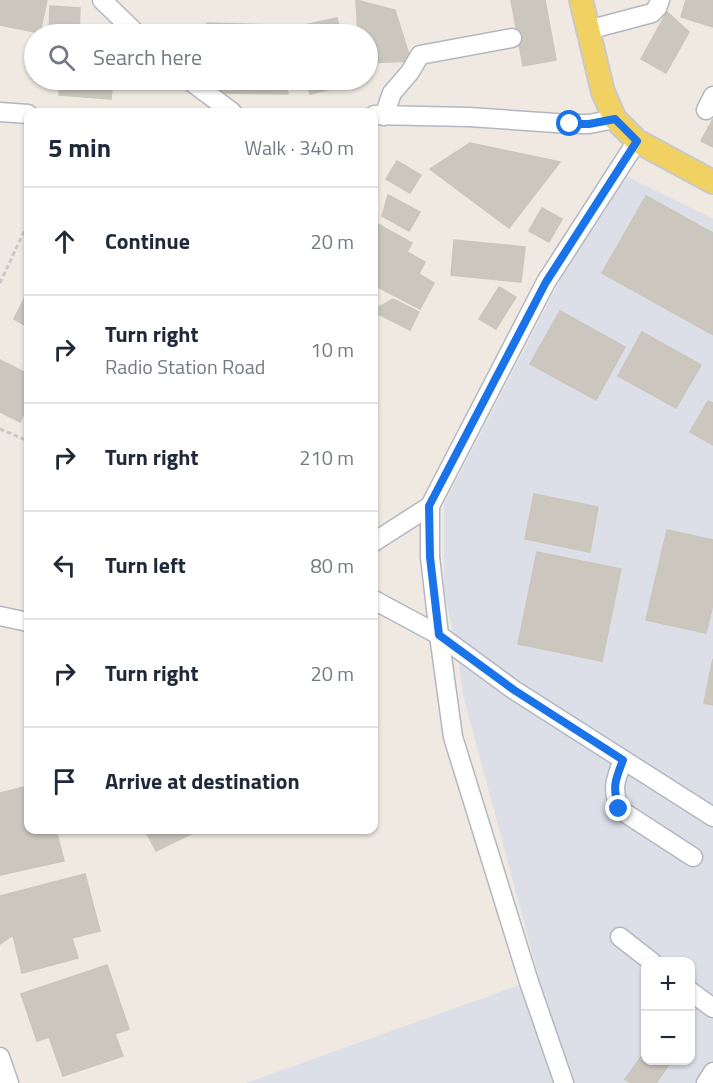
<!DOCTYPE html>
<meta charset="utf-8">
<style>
:root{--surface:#fff;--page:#f6f6f7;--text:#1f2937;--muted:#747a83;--line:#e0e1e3}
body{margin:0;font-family:"Titillium Web",sans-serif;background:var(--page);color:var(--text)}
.controls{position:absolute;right:18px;bottom:18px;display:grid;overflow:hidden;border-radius:12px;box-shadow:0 2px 4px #0004}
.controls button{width:54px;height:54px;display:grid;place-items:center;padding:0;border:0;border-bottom:2px solid var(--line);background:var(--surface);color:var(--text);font:30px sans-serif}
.stop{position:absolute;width:18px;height:18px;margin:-14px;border:4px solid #1a73e8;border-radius:50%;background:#fff}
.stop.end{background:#1a73e8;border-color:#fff;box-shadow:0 2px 6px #0008}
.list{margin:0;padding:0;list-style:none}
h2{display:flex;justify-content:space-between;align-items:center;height:78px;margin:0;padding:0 24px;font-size:26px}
h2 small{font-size:20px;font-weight:400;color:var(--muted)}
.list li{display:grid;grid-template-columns:39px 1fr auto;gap:18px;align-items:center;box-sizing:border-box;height:108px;padding:0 24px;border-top:2px solid var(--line)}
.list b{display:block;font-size:22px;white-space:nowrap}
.list p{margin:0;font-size:20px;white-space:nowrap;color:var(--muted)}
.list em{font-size:20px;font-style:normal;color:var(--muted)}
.icon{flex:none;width:33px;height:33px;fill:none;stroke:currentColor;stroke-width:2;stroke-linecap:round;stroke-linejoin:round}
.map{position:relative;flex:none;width:713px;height:1083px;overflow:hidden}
.search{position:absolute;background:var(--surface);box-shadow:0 2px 4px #0004;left:24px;top:24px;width:354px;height:66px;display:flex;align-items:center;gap:15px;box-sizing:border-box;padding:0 21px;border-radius:33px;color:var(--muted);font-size:22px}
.panel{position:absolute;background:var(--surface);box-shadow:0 2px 4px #0004;left:24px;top:108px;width:354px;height:726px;border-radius:12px}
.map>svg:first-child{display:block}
.airport{fill:#dcdee8;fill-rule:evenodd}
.building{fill:#cbc7bf;stroke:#cbc5ba;stroke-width:1.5}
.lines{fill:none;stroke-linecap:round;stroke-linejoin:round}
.minor-casing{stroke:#b4b7c1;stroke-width:21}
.major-casing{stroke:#c9c9c9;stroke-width:26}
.path{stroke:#c9c9c9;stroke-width:3;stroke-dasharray:4.5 3;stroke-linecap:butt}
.minor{stroke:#fff;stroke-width:18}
.major{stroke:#f2d163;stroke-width:22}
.route{stroke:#1a73e8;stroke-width:8}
</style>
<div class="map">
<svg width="713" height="1083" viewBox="0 0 713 1083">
<rect width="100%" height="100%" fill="#efe9e1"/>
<path class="airport" d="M624,175L713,219V1083H246L539,978L463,695L458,658L444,589V504L568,265L609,192ZM646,962H690V1060H646Z"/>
<path class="building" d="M0,0H47L40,33L0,25Z
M356,0L395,10L411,61L368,63V34H358Z
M511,0H545L556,60L523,66Z
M686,0H713V27L681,17Z
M50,6L80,8L79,34H49Z
M667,12L689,32L666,73L641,59Z
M337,18L341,34H296L295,27Z
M207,23L272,25L274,34H210Z
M60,80H113L111,99L59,95Z
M219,80H285L288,94L222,93Z
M307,80H351L352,84L310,94Z
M713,119V147L701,141Z
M470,143L560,162L509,228L430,169Z
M397,161L421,175L410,193L386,179Z
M388,195L420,212L409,231L382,216Z
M646,196L713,233V335L602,273Z
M542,208L562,219L549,242L529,231Z
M374,222L412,243L407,252L425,262L419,274L434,283L420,309L374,285Z
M454,240L525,247L521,282L451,275Z
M499,287L516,297L496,329L479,319Z
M28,291V327L14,319Z
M393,299L419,312L410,330L374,312V310Z
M560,311L625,347L596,400L530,364Z
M642,332L701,365L676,408L618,376Z
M0,360L28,374V405L20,422L0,412Z
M708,401L713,403V445L690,432Z
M534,494L598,507L590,552L525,539Z
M667,530L713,540V604L706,633L646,620Z
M537,552L621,569L602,661L518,644Z
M713,659V705L704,703Z
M28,786V830H56L64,861L0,875V793Z
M145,830H199L156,851Z
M85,874L100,931L72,938L78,958L22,973L13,935L0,944V896Z
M107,965L129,1029L115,1034L123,1056L63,1076L49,1037L37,1041L21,994Z
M646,1050V1060H672L656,1083H631L625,1079Z"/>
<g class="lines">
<defs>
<path id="minor" d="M102,0L137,34
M588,30L652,13L657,8L660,0
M189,80L232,112
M706,110L713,96
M0,112L28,114
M374,115L469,117L570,124H589L615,119
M384,116L392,93L410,72L420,55L512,38
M374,542L430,506
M374,600L439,635L514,690L713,817
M0,616L28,622
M623,760C615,781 612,786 619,809L693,857
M620,937L652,962
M690,991L713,1008
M0,1057L9,1083
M564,1083L529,982L453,737L439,635L430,557V506L546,282L637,141
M706,1083L713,1072"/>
<path id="major" d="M581,0L603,92L615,119L637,141L713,182"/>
</defs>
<use href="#minor" class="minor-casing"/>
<use href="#major" class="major-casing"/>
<path class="path" d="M0,283L28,223
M0,429L28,441"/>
<use href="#minor" class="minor"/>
<use href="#major" class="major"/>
</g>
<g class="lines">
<path class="route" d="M570,124H589L615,119L637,141L546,282L429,506L430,557L439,635L514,690L623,760C615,781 612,786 619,809"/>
</g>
</svg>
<div class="controls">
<button>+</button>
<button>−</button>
</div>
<div class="stop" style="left:570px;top:124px"></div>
<div class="stop end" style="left:619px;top:809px"></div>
<div class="search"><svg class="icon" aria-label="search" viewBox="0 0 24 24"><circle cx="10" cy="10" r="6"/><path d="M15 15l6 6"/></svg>Search here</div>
<section class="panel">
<h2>5 min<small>Walk · 340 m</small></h2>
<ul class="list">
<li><svg class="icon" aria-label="ahead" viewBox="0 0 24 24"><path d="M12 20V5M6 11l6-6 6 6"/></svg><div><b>Continue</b></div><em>20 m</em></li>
<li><svg class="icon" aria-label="right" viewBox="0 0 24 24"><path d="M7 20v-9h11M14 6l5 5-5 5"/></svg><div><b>Turn right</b><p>Radio Station Road</p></div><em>10 m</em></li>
<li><svg class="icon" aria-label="right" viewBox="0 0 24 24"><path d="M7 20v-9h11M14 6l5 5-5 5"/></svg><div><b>Turn right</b></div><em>210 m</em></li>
<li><svg class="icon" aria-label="left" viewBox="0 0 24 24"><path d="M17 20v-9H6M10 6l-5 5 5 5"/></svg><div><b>Turn left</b></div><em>80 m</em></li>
<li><svg class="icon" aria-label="right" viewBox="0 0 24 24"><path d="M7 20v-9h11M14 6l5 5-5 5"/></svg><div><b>Turn right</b></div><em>20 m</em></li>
<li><svg class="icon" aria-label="arrive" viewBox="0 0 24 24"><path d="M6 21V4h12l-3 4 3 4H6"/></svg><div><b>Arrive at destination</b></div></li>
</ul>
</section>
</div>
